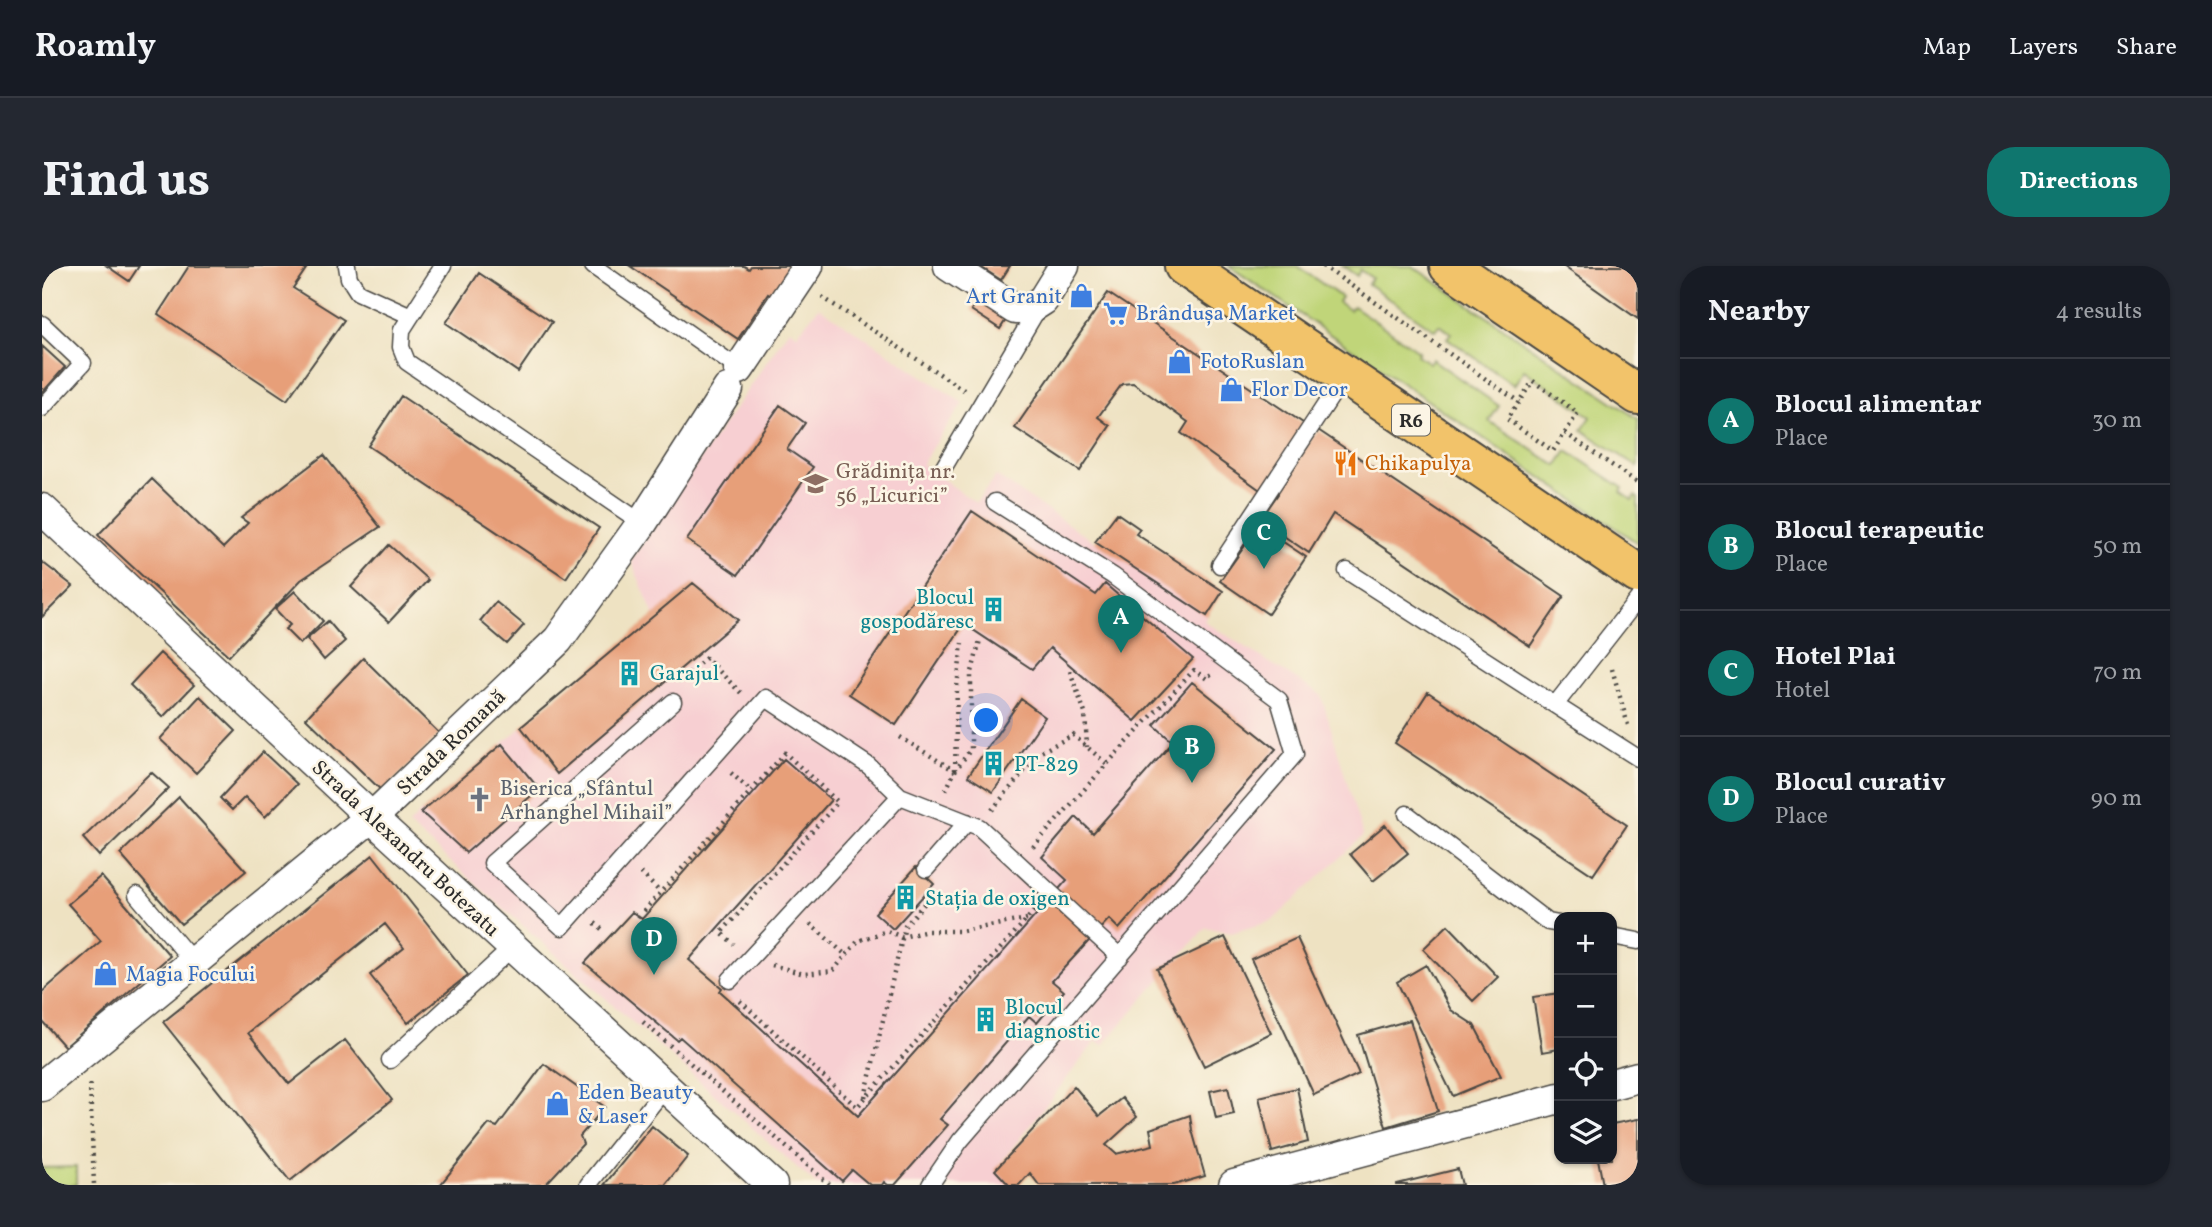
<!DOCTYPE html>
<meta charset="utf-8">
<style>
:root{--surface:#171b24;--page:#242831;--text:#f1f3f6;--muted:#9ea1a6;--line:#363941;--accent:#0f766e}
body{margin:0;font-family:Vollkorn,serif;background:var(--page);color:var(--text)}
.controls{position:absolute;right:21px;bottom:21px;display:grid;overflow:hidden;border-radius:14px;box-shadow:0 2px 5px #0004}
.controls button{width:63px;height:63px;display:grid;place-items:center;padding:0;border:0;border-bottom:2px solid var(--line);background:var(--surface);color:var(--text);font:35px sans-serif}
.you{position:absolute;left:945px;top:455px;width:24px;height:24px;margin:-18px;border:5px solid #fff;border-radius:50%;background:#1a73e8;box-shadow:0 0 0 10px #1a73e833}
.badge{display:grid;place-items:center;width:46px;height:46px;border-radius:50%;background:var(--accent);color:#fff;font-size:23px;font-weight:700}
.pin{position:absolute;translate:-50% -58px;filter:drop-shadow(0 2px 4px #0008)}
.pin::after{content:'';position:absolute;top:37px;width:24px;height:21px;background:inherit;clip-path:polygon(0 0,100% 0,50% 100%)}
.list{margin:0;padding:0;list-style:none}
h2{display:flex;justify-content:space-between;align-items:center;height:91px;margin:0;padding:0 28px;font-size:30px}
h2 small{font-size:23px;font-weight:400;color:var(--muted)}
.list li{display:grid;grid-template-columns:46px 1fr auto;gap:21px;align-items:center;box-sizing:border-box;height:126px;padding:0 28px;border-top:2px solid var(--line)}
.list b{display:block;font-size:26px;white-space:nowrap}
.list p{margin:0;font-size:23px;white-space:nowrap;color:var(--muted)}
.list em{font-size:23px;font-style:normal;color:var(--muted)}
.icon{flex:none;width:38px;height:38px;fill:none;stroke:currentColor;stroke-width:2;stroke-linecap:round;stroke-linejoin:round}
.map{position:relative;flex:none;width:1596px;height:919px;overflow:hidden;border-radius:28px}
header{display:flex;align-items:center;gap:42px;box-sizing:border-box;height:98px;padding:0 35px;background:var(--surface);border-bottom:2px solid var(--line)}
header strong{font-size:33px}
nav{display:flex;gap:38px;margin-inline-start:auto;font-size:24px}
.intro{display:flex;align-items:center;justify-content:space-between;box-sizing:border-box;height:168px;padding:0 42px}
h1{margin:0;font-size:49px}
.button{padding:18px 32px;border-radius:28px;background:var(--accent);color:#fff;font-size:24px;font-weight:700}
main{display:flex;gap:42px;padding:0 42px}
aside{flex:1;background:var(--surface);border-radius:28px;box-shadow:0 2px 5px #0004}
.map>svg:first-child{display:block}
.built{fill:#f7cfd2}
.green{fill:#c0d579;stroke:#768052;stroke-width:2}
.building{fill:#e79f79}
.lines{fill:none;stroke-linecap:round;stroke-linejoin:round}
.lane-casing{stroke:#484642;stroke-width:19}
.street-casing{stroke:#484642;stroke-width:33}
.primary-casing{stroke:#484642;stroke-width:42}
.path{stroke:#484642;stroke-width:4.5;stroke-dasharray:2 5;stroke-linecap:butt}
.lane{stroke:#fff;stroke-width:16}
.street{stroke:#fff;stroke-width:30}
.primary{stroke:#f2c36a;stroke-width:38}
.labels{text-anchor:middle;stroke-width:5;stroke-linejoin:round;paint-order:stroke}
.shield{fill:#fcf5e5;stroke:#6a6863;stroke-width:2}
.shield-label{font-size:19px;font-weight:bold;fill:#2b2b2b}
.shop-label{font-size:21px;fill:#366cbe;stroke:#fcf5e5;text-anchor:start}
.food-label{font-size:21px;fill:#c56008;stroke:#fcf5e5;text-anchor:start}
.education-label{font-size:21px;fill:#785e54;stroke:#fcf5e5;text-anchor:start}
.culture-label{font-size:21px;fill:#0d838f;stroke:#fcf5e5;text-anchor:start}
.street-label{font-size:21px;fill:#2b2b2b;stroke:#fcf5e5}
.worship-label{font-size:21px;fill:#5b616d;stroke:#fcf5e5;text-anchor:start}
</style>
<header>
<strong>Roamly</strong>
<nav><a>Map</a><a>Layers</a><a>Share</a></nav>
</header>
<div class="intro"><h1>Find us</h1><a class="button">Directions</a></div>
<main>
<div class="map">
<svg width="1596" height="919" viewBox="0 0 1596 919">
<rect width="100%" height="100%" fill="#fcf5e5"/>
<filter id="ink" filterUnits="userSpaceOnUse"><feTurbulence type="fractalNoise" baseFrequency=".0143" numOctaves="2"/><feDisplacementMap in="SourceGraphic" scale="14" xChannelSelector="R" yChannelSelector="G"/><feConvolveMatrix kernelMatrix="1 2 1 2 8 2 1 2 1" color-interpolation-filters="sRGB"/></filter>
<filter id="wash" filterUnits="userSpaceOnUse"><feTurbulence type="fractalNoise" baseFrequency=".00686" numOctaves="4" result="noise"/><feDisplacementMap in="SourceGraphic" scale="28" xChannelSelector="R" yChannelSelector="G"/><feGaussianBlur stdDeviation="1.57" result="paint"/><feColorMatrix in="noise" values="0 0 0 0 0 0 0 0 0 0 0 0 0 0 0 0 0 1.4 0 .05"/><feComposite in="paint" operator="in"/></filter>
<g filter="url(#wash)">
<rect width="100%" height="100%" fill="#eee2c2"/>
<path class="built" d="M777,41L921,137L880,198L934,237L954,210L1077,292L1094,268L1181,325L1162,355L1279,429L1321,570L1230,655L1189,667L1164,661L1061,779L1054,775L953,904L967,919H775L367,559L379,546L612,350L589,294L747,63L755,68Z"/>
<path class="green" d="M1187,0H1255L1299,31L1296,36L1308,44L1311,40L1377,85L1375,89L1387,97L1390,93L1457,140L1447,155L1515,200L1525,185L1581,222L1579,226L1590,234L1593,230L1596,232V277Z
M1301,0H1370L1596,153V201L1540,164L1549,151L1482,104L1472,119L1405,72L1409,67L1397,59L1393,64L1326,18L1330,12L1318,4L1315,10Z
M34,901V919H0V902Z"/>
<g id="blocks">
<path class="building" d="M65,0H97L87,15Z
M147,0H266L251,22L302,54L245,134L116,48Z
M588,0H702L707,3L709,0H763L741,38L726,28L696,73Z
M937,0H968L959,14Z
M1521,0H1596V53Z
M437,7L510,56L476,106L404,57Z
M1066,27L1264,159L1221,226L1139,167L1146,156L1091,117L1080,118L1056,151L1068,160L1038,205L973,162Z
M939,29L967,49L958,63L929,44Z
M0,80L23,101L0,127Z
M359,130L557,262L524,312L326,180Z
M738,139L763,157L745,183L771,201L696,309L645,274Z
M1276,164L1522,330L1488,380L1291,248L1267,287L1218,254L1236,228V221Z
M282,189L338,261L259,314L187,390L56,269L110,213L181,282L206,257L199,252Z
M930,245L1054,329L1063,318L1151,393L1093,455L1008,382L990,403L922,358L854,459L807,428Z
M1075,247L1098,263L1094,268L1181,325L1165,350L1053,276Z
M1217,260L1264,291L1226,348L1178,315Z
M347,279L386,314L347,356L309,321Z
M0,296L31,320L0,351Z
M651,317L696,354L515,508L479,461Z
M253,325L281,355L258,378L243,363L248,359L233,343Z
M454,336L482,359L465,378L438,355Z
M286,355L303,375L282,394L265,373Z
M118,387L152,419L121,451L88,419Z
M321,392L398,468L341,526L264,452Z
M1150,416L1234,483L1077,663L1067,653L1010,715L1022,725L995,757L987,750L898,853L906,859L853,919H846L842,916L840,919H828L810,904L800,915L638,771L635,774L543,697L590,646L600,653L742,493L789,534L647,694L680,722L678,725L816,850L1025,614L1000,591L1034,551L1051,567L1131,476L1112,459Z
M1386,426L1585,559L1551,609L1353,477Z
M158,430L194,465L154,507L118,473Z
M979,433L1003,451L951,526L926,510Z
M460,478L497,523L424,587L379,546Z
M221,486L255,518L223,551L203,531L190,544L178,532Z
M109,506L127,522L57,590L41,572Z
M137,531L204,605L139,658L78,588Z
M1343,559L1366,587L1331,615L1308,588Z
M331,589L426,709L366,757L328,709L362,682L343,658L206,767L247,818L303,774L350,834L248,915L121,756Z
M874,601L892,618L851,663L833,647Z
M59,610L128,690L23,781L0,755V726L59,675L26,638Z
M1406,659L1456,711L1431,735L1381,683Z
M1183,671L1229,767L1162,800L1115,703Z
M1255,672L1317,808L1272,829L1209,693Z
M1384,699L1409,744L1432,759L1459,810L1411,830L1355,716Z
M1517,727V783L1500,786L1491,731Z
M1368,754L1396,845L1344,861L1316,769Z
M502,798L563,841L538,870L541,878L503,919H398L447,858L455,861Z
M1032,820L1057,850L1080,832L1095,851L1064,879L1074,888L1111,879L1108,863L1148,849L1150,864L1163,910L1132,919H997L988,907L977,919H967L953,904Z
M1186,821L1192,848L1174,852L1168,825Z
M1255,822L1266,876L1230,886L1217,831Z
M1596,853V918L1561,919L1556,893H1570V858Z
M610,860L646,890L623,919H562Z
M1416,903L1420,919H1355V918Z"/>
</g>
</g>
<g filter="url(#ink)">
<use href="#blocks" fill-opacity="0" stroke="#484642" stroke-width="2"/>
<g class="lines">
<defs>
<path id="lane" d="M305,0L307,12L316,26L369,50
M401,0L360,64L359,81L365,96L600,257
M551,0L697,103
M0,58L41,97L0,142
M902,201L998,39
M1178,299L1303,109
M1305,305L1513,439L1596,333
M631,436L450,597L520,661L724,432L827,500L858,530L937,561L1078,691
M1513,439L1596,492
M1365,548L1506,656L1517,658
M884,603L925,556
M95,629L151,696
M1570,670L1596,675
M688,714L858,530
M348,794L471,681
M546,919L623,822
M888,919L918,875L1253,488L1237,434L1071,310L953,236"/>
<path id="street" d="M907,0L973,43H987L1001,34L1022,0
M697,103L766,0
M0,243L329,551L730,919
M1570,818L1596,811
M0,820L339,543L516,374L600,257L686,123
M1192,919L1517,832"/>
<path id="primary" d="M1142,0L1596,308
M1407,0L1596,129"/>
</defs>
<use href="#lane" class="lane-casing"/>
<use href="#street" class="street-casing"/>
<use href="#primary" class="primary-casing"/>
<path class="path" d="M1281,0L1477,136
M780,31L922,124
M1491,115L1536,147L1511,185L1465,153Z
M1523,167L1596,217
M1570,403L1586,459
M1028,405L1043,447L1045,481
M636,416L664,392L699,427
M858,471L913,505L903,526
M913,504L915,421L920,377
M913,505L929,483V410L938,374
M689,507L709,525
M950,544L997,487L1031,469L1065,498
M991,581L1065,498L1152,404L1165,413L1169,409
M599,607L618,626
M602,645L743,487L796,536L679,667L692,678
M553,657L563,666
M768,658L804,689
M730,699L762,708L791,705L816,675L845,665L860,671L886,665H921L985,653
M698,735L815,841L994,643
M601,756L788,919
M48,818L52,919
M823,831L863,660L893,625"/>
<use href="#lane" class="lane"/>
<use href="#street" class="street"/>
<use href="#primary" class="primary"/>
</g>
</g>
<defs>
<symbol id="shop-bare" viewBox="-9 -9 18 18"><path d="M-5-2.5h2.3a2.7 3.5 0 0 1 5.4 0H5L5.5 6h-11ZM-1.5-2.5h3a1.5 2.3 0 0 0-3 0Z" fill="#3f7fe0" stroke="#fcf5e5" stroke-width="2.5" paint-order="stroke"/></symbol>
<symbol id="supermarket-bare" viewBox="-9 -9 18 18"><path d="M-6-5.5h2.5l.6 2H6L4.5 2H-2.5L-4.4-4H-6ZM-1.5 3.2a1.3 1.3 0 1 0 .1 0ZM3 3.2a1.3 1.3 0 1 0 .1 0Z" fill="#3f7fe0" stroke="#fcf5e5" stroke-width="2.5" paint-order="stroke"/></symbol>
<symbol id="restaurant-bare" viewBox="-9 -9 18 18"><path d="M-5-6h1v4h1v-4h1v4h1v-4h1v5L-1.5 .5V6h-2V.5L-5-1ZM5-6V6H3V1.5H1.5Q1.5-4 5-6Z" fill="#e8710a" stroke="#fcf5e5" stroke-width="2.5" paint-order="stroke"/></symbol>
<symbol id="school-bare" viewBox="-9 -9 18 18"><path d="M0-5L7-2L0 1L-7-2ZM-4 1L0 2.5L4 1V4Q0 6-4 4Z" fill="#8d6e63" stroke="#fcf5e5" stroke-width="2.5" paint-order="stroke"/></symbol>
<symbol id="building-bare" viewBox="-9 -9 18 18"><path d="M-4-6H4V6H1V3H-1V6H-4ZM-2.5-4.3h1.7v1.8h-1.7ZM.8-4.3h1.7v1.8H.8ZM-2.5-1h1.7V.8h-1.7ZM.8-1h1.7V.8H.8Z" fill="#0f9aa8" stroke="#fcf5e5" stroke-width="2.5" paint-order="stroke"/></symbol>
<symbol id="church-bare" viewBox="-9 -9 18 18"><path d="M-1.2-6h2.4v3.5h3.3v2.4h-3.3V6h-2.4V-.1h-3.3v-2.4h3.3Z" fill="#6b7280" stroke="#fcf5e5" stroke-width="2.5" paint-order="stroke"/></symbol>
</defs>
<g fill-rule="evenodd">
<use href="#shop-bare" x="1022" y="12" width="35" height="35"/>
<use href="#supermarket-bare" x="1056" y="30" width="35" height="35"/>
<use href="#shop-bare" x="1120" y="78" width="35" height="35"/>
<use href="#shop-bare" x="1172" y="106" width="35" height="35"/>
<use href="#restaurant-bare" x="1286" y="180" width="35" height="35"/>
<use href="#school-bare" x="756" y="200" width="35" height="35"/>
<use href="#building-bare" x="934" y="326" width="35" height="35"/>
<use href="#building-bare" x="570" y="390" width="35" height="35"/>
<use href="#building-bare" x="934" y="480" width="35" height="35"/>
<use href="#church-bare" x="420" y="516" width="35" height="35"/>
<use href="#building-bare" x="846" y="614" width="35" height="35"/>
<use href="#shop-bare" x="46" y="690" width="35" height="35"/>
<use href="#building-bare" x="926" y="736" width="35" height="35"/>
<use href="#shop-bare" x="498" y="820" width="35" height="35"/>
</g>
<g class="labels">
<rect class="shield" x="1350" y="138.5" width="38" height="31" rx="5"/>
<g class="shield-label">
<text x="1369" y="161">R6</text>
</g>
<g class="shop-label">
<text x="1020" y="37" text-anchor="end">Art Granit</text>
<text x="1094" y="54">Brândușa Market</text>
<text x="1158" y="102">FotoRuslan</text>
<text x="1209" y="130">Flor Decor</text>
<text x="84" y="715">Magia Focului</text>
<text x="536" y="833">Eden Beauty<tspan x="536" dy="24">&amp; Laser</tspan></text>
</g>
<g class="food-label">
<text x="1323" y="204">Chikapulya</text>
</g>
<g class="education-label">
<text x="794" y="212">Grădinița nr.<tspan x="794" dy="24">56 „Licurici”</tspan></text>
</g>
<g class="culture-label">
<text x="932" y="338" text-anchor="end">Blocul<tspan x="932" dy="24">gospodăresc</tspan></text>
<text x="608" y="414">Garajul</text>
<text x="972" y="505">PT-829</text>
<text x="883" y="639">Stația de oxigen</text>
<text x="963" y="748">Blocul<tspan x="963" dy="24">diagnostic</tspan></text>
</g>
<g class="street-label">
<text transform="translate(409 476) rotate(-44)" y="7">Strada Romană</text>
<text transform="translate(364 582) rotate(43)" y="7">Strada Alexandru Botezatu</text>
</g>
<g class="worship-label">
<text x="458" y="529">Biserica „Sfântul<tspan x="458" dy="24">Arhanghel Mihail”</tspan></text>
</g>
</g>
</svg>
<div class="controls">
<button>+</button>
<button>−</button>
<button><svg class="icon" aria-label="locate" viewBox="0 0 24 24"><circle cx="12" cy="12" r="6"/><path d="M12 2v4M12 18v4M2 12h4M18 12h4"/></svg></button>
<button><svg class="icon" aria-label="layers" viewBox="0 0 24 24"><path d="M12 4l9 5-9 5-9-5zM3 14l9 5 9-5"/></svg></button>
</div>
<div class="you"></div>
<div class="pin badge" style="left:1079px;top:387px">A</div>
<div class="pin badge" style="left:1150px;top:517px">B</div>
<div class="pin badge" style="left:1222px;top:303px">C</div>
<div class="pin badge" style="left:612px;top:709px">D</div>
</div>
<aside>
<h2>Nearby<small>4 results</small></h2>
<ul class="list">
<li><span class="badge">A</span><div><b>Blocul alimentar</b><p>Place</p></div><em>30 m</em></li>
<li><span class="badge">B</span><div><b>Blocul terapeutic</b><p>Place</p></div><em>50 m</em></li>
<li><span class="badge">C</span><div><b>Hotel Plai</b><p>Hotel</p></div><em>70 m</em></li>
<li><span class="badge">D</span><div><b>Blocul curativ</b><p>Place</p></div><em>90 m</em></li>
</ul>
</aside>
</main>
